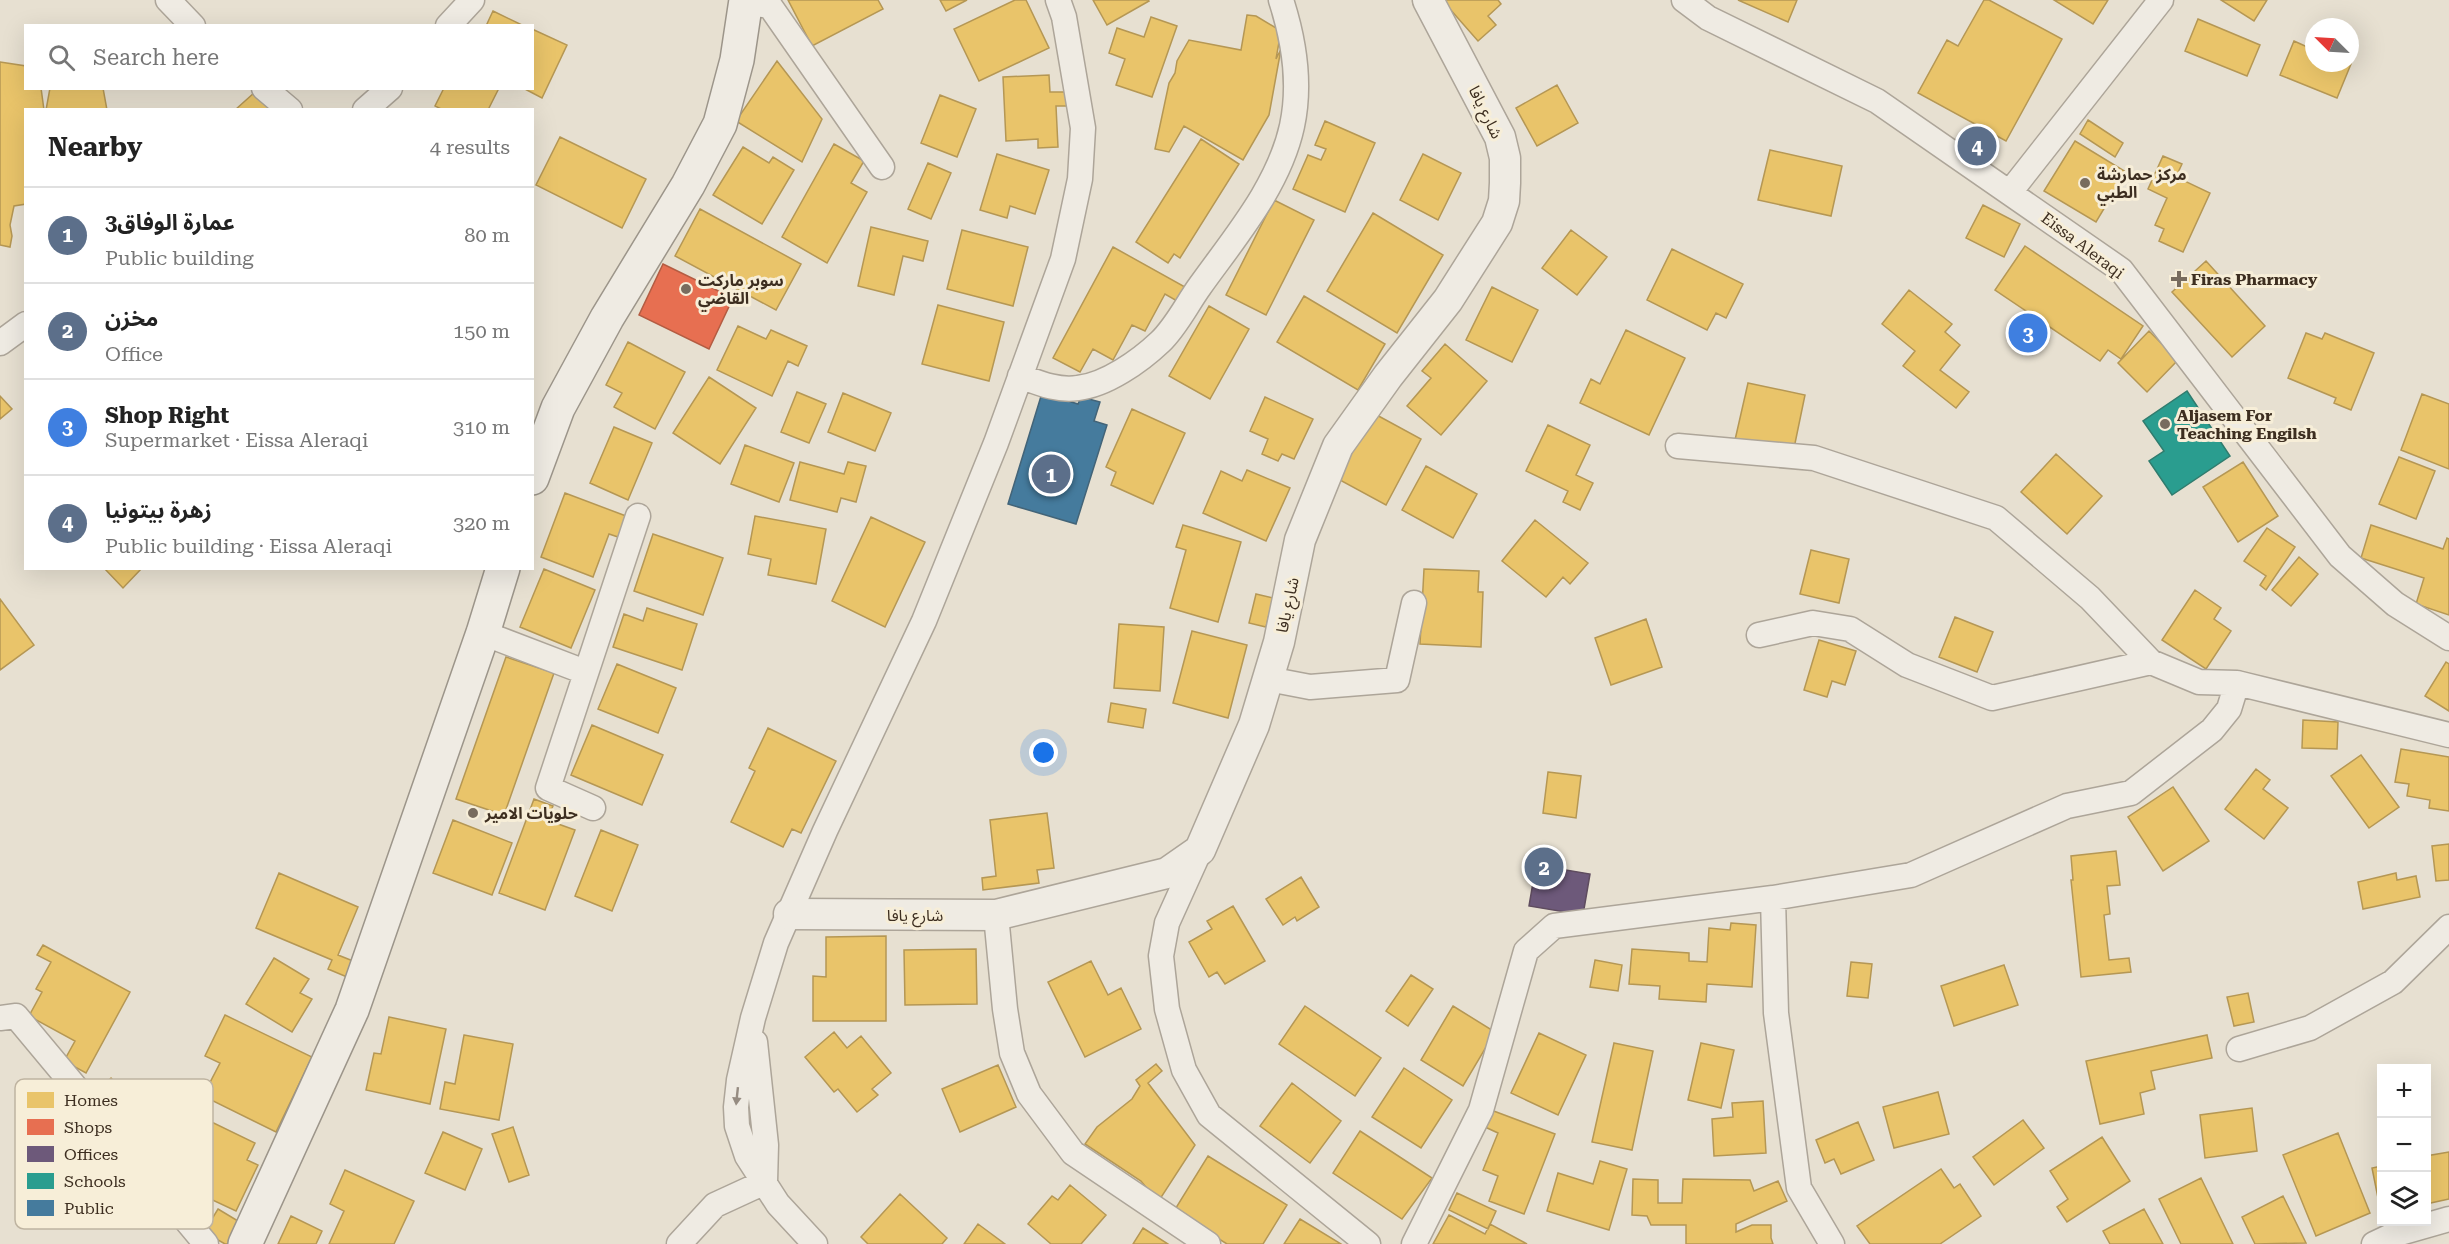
<!DOCTYPE html>
<meta charset="utf-8">
<style>
:root{--surface:#fff;--page:#f2f2f2;--text:#222;--muted:#767676;--line:#e0e0e0;--accent:#0f766e}
body{margin:0;font-family:"Roboto Serif","Noto Sans Arabic",serif;background:var(--page);color:var(--text)}
.controls{position:absolute;right:18px;bottom:18px;display:grid;overflow:hidden;border-radius:0px;box-shadow:0 6px 24px #0002}
.controls button{width:54px;height:54px;display:grid;place-items:center;padding:0;border:0;border-bottom:2px solid var(--line);background:var(--surface);color:var(--text);font:30px sans-serif}
.compass{position:absolute;left:2305px;top:18px;width:54px;height:54px;border-radius:50%;background:var(--surface);box-shadow:0 6px 24px #0002;rotate:294deg}
.you{position:absolute;left:1044px;top:753px;width:21px;height:21px;margin:-15px;border:4px solid #fff;border-radius:50%;background:#1a73e8;box-shadow:0 0 0 9px #1a73e833}
.badge{display:grid;place-items:center;width:39px;height:39px;border-radius:50%;background:var(--accent);color:#fff;font-size:20px;font-weight:700}
.pin{position:absolute;translate:-50% -50%;border:3px solid #fff;box-shadow:0 2px 6px #0006}
.list{margin:0;padding:0;list-style:none}
h2{display:flex;justify-content:space-between;align-items:center;height:78px;margin:0;padding:0 24px;font-size:26px}
h2 small{font-size:20px;font-weight:400;color:var(--muted)}
.list li{display:grid;grid-template-columns:39px 1fr auto;gap:18px;align-items:center;box-sizing:border-box;height:96px;padding:0 24px;border-top:2px solid var(--line)}
.list b{display:block;font-size:22px;white-space:nowrap}
.list p{margin:0;font-size:20px;white-space:nowrap;color:var(--muted)}
.list em{font-size:20px;font-style:normal;color:var(--muted)}
.icon{flex:none;width:33px;height:33px;fill:none;stroke:currentColor;stroke-width:2;stroke-linecap:round;stroke-linejoin:round}
.map{position:relative;flex:none;width:2449px;height:1244px;overflow:hidden}
.search{position:absolute;background:var(--surface);box-shadow:0 6px 24px #0002;left:24px;top:24px;width:510px;height:66px;display:flex;align-items:center;gap:15px;box-sizing:border-box;padding:0 21px;border-radius:0px;color:var(--muted);font-size:22px}
.panel{position:absolute;background:var(--surface);box-shadow:0 6px 24px #0002;left:24px;top:108px;width:510px;height:462px;border-radius:0px}
.map>svg:first-child{display:block}
.homes{fill:#e9c46a;stroke:#b59754;stroke-width:1.5}
.shops{fill:#e76f51;stroke:#b45c42;stroke-width:1.5}
.offices{fill:#6d597a;stroke:#5f4c5f;stroke-width:1.5}
.schools{fill:#2a9d8f;stroke:#307c6e;stroke-width:1.5}
.public{fill:#457b9d;stroke:#436478;stroke-width:1.5}
.lines{fill:none;stroke-linecap:round;stroke-linejoin:round}
.minor-casing{stroke:#ada599;stroke-width:27}
.tertiary-casing{stroke:#ada599;stroke-width:33}
.secondary-casing{stroke:#9c958a;stroke-width:36}
.minor{stroke:#efebe3;stroke-width:24}
.tertiary{stroke:#efebe3;stroke-width:30}
.secondary{stroke:#efebe3;stroke-width:33}
.oneway{fill:#968c82}
.poi-dot{fill:#786c5e;stroke:#f7eed8;stroke-width:2}
.labels{text-anchor:middle;stroke-width:6;stroke-linejoin:round;paint-order:stroke}
.street-label{font-size:16px;fill:#3d2e20;stroke:#f7eed8}
.poi-label{font-size:16px;font-weight:bold;fill:#3d2e20;stroke:#f7eed8;text-anchor:start}
.key{fill:#f7eed8;stroke:#bfb4a1;stroke-width:1.5}
.key-label{font-size:16px;fill:#3d2e20}
</style>
<div class="map">
<svg width="2449" height="1244" viewBox="0 0 2449 1244">
<rect width="100%" height="100%" fill="#e7e0d1"/>
<path class="homes" d="M788,0H878L883,9L812,46Z
M940,0H967L946,11Z
M1015,0H1026L1049,48L979,81L954,29Z
M1093,0H1148L1149,1L1107,25Z
M1442,0H1498L1501,4L1488,16L1496,25L1478,41Z
M1738,0H1797L1788,22Z
M1984,0H1989L2062,39L2006,141L1918,93L1947,40L1958,46Z
M2054,0H2108L2093,24Z
M2221,0H2267L2254,21Z
M493,11L524,26H486Z
M1247,15L1256,16L1281,31L1276,59L1281,49L1269,115L1243,160L1184,126L1169,152L1155,149L1169,83L1175,73L1177,61L1189,40L1241,50Z
M1151,17L1177,26L1152,97L1116,85L1125,59L1109,53L1117,28L1144,37Z
M2198,19L2260,45L2247,76L2185,51Z
M532,29L567,45L542,98L523,88H532Z
M2294,41L2314,50V63L2351,64L2337,98L2280,75Z
M777,61L822,119L802,162L736,121Z
M0,62L26,66V88H41L44,110H26V204L14,206L10,225L12,236L10,247L0,245Z
M1049,75L1050,92H1066L1067,106H1056L1058,147L1038,148V139L1006,141L1003,77Z
M1557,85L1578,123L1537,146L1516,108Z
M50,88H103L107,110H46Z
M444,88H495L498,90L489,108L492,110H443L435,106Z
M255,92L271,110H235Z
M940,95L976,109L957,157L921,143Z
M2088,120L2123,143L2115,157L2080,134Z
M1325,121L1375,143L1345,212L1293,189L1308,155L1321,160L1326,149L1315,145Z
M560,137L646,179L622,228L536,185Z
M1201,139L1239,164L1180,258L1174,254L1168,263L1136,242Z
M2075,141L2126,172L2096,222L2044,191Z
M834,144L864,161L851,183L867,192L827,263L782,237Z
M743,147L769,163L773,157L794,170L762,224L713,195Z
M1770,150L1842,166L1831,216L1758,200Z
M997,154L1049,170L1035,214L1010,206L1007,218L980,210Z
M1423,154L1461,173L1438,220L1400,200Z
M2163,156L2182,164L2176,177L2210,193L2183,252L2159,241L2164,229L2155,225L2167,198L2148,189Z
M928,163L951,173L931,219L908,209Z
M1274,200L1314,220L1266,315L1226,295Z
M1983,205L2020,224L2004,257L1966,238Z
M700,209L801,264L776,310L675,256Z
M1373,213L1443,255L1397,333L1327,291Z
M871,227L928,241L923,261L903,256L894,295L858,286Z
M962,230L1028,247L1013,306L947,289Z
M1571,230L1607,257L1577,295L1542,268Z
M2025,246L2143,326L2121,359L2108,350L2100,361L1995,290Z
M1113,247L1185,287L1177,301L1165,294L1145,331L1132,325L1113,360L1093,349L1080,372L1053,358Z
M1672,249L1743,284L1726,318L1716,313L1707,330L1647,300Z
M2206,261L2265,326L2232,357L2172,292Z
M1492,287L1538,310L1512,362L1466,340Z
M1909,290L1952,324L1945,332L1960,345L1940,370L1969,392L1956,408L1903,366L1915,351L1882,324Z
M1304,296L1385,344L1358,390L1277,342Z
M938,305L1004,322L989,381L922,364Z
M1209,306L1249,329L1210,399L1169,376Z
M738,326L766,339L771,330L807,346L798,366L788,361L772,396L717,370Z
M1626,330L1685,358L1649,435L1580,403L1591,379L1600,384Z
M2149,331L2178,360L2147,392L2118,363Z
M2306,333L2322,339L2325,333L2374,353L2351,410L2334,403L2336,398L2288,378Z
M628,342L685,372L655,429L614,407L622,393L606,385Z
M1445,344L1487,381L1441,435L1407,406L1431,378L1422,371Z
M709,377L756,408L720,464L673,433Z
M1748,383L1805,395L1793,453L1735,440Z
M797,392L826,404L809,443L781,432Z
M843,393L891,413L875,451L828,432Z
M2422,394L2449,404V469L2401,450Z
M0,396L12,409L0,419Z
M1265,397L1313,419L1294,459L1282,454L1278,461L1262,454L1268,439L1250,431Z
M1132,409L1185,433L1153,504L1111,485L1116,472L1106,467Z
M1373,413L1421,439L1386,505L1338,479Z
M1548,425L1590,445L1576,475L1593,483L1580,510L1563,502L1568,491L1526,471Z
M614,427L652,443L628,500L590,483Z
M745,445L794,463L779,502L731,484Z
M2056,454L2102,496L2067,534L2021,492Z
M2399,457L2435,471L2416,519L2379,504Z
M800,462L844,474L848,462L866,466L856,502L841,498L837,512L790,500Z
M2243,462L2278,516L2238,542L2203,487Z
M1426,466L1477,494L1453,538L1402,510Z
M1247,470L1290,488L1266,541L1203,513L1221,471L1242,481Z
M565,493L626,516L618,537L609,534L593,577L541,557Z
M755,516L826,529L816,584L768,575L771,559L748,554Z
M871,517L925,542L885,627L832,601Z
M1535,520L1588,563L1570,584L1563,577L1546,597L1502,561Z
M1183,525L1241,542L1218,622L1170,608L1186,550L1176,547Z
M2371,525L2443,549L2447,538L2449,539V615L2416,604L2424,578L2361,558Z
M2267,528L2295,547L2266,590L2260,585L2266,576L2244,561Z
M653,534L723,558L703,615L634,591Z
M1811,550L1849,559L1839,603L1800,594Z
M2299,557L2318,574L2291,606L2272,590Z
M104,568H142L123,588Z
M544,569L595,590L571,648L520,627Z
M1424,569L1479,571L1478,592H1483L1481,647L1420,644Z
M2195,590L2221,608L2214,619L2231,631L2206,669L2162,640Z
M1256,594L1273,598L1266,627L1249,623Z
M0,599L34,645L0,670Z
M647,608L697,624L682,670L613,647L624,614L643,621Z
M1955,617L1993,632L1977,672L1939,657Z
M1646,619L1662,667L1611,685L1595,638Z
M1119,624L1164,627L1160,691L1114,688Z
M1192,631L1247,645L1228,718L1173,703Z
M1819,640L1856,651L1845,685L1832,681L1827,697L1804,690Z
M506,657L554,673L504,815L456,799Z
M2446,662L2449,664V711L2425,696Z
M617,664L676,688L658,733L598,709Z
M1111,703L1146,709L1143,728L1108,722Z
M2303,720L2338,722L2337,749L2302,748Z
M592,725L663,755L642,805L571,775Z
M768,728L836,761L801,833L792,829L783,847L731,822L755,771L749,768Z
M2401,749L2449,757V811L2429,808L2430,800L2407,796L2409,784L2395,782Z
M2361,755L2399,807L2369,828L2331,776Z
M2256,769L2270,780L2263,789L2288,808L2264,839L2225,809Z
M1548,772L1581,776L1576,818L1543,813Z
M2173,787L2209,841L2163,871L2128,817Z
M534,799L553,806L547,820L575,830L545,910L499,893Z
M1047,813L1054,868L1037,870L1039,883L983,890L982,878L996,876L990,820Z
M453,820L512,843L492,895L433,873Z
M601,830L638,845L612,911L575,896Z
M2449,844V880L2436,881L2432,846Z
M2116,851L2120,885L2107,886L2110,914L2104,915L2109,960L2129,958L2131,972L2081,977L2071,880H2073L2071,856Z
M279,873L358,907L338,955L353,961L347,977L328,969L332,960L256,928Z
M2396,873L2397,880L2416,876L2420,897L2363,909L2358,882Z
M1301,877L1319,907L1297,921L1295,917L1283,925L1266,899Z
M1233,906L1265,961L1225,984L1217,972L1209,977L1189,942L1212,929L1207,921Z
M1731,923L1756,925L1752,987L1707,984L1706,1002L1659,999L1660,986L1629,984L1632,949L1689,953V961L1707,962L1709,928L1730,930Z
M886,936V1021H813V976L826,977V937Z
M43,945L130,992L86,1073L64,1061L75,1041L29,1016L42,992L36,989L51,962L37,955Z
M976,949L977,1004L905,1005L904,950Z
M274,958L309,979L300,993L312,999L292,1032L246,1004Z
M1595,960L1622,965L1618,991L1590,987Z
M1091,961L1108,995L1121,988L1141,1029L1085,1057L1048,982Z
M1851,962L1872,964L1868,998L1847,996Z
M2004,965L2018,1005L1954,1026L1941,986Z
M1411,975L1433,989L1408,1026L1386,1011Z
M2248,993L2254,1022L2234,1026L2227,997Z
M1305,1006L1381,1058L1355,1096L1279,1044Z
M1453,1006L1495,1032L1463,1086L1421,1060Z
M225,1015L312,1057L276,1132L203,1096L220,1063L205,1056Z
M389,1017L446,1029L430,1104L366,1090L374,1053L381,1054Z
M834,1032L847,1048L861,1036L891,1073L872,1089L878,1095L857,1112L838,1089L834,1092L805,1057Z
M1539,1033L1586,1055L1558,1115L1511,1093Z
M464,1035L513,1044L499,1120L440,1109L445,1082L455,1084Z
M2207,1035L2212,1058L2151,1071L2155,1089L2140,1093L2144,1114L2100,1124L2086,1061Z
M1614,1043L1653,1051L1632,1150L1592,1142Z
M1701,1043L1734,1050L1721,1108L1688,1100Z
M1156,1064L1162,1071L1148,1083L1195,1145L1160,1199L1150,1192L1141,1181L1085,1144L1097,1127L1132,1099L1140,1086L1136,1080Z
M998,1065L1016,1107L960,1132L942,1089Z
M1404,1068L1452,1100L1421,1148L1372,1117Z
M111,1078L140,1109L122,1127L93,1096Z
M1292,1083L1341,1121L1310,1163L1260,1126Z
M1938,1092L1949,1134L1894,1148L1883,1107Z
M1763,1101L1766,1153L1714,1156L1712,1119L1733,1117L1732,1103Z
M2252,1108L2257,1151L2205,1158L2200,1115Z
M1491,1110L1555,1134L1524,1214L1489,1201L1498,1176L1483,1170L1498,1133L1485,1127Z
M193,1113L255,1143L247,1160L258,1165L236,1211L202,1195L199,1203L174,1191L179,1182L163,1175Z
M2023,1120L2044,1148L1994,1185L1973,1157Z
M1858,1122L1874,1160L1841,1174L1834,1159L1825,1163L1816,1140Z
M513,1127L529,1175L509,1182L492,1134Z
M1360,1131L1432,1178L1402,1219L1333,1173Z
M443,1132L482,1149L465,1190L425,1173Z
M2338,1133L2370,1213L2316,1236L2283,1155Z
M2102,1137L2130,1181L2067,1222L2057,1207L2068,1199L2050,1171Z
M2449,1152V1199L2426,1204V1156Z
M1208,1156L1287,1205L1263,1244H1227L1174,1211Z
M1600,1161L1627,1169L1609,1230L1547,1211L1558,1173L1593,1184Z
M2382,1166V1213H2381L2372,1168Z
M1941,1169L1954,1188L1960,1184L1981,1216L1940,1244H1870L1857,1226Z
M345,1170L414,1201L394,1244H329L344,1211L330,1204Z
M2201,1178L2233,1244H2181L2159,1199Z
M1633,1179L1658,1180V1203H1682L1683,1179L1750,1180L1754,1191L1778,1181L1787,1201L1736,1224V1232L1752,1225H1771V1238L1773,1244H1686V1225H1651L1647,1216L1632,1215Z
M1070,1185L1106,1215L1081,1244H1051L1028,1224L1052,1196L1058,1200Z
M1457,1193L1496,1211L1488,1229L1449,1210Z
M900,1194L947,1238L942,1244H868L861,1237Z
M2283,1196L2306,1243L2255,1244L2242,1217Z
M218,1209L248,1227L237,1244H225L204,1232Z
M2144,1209L2163,1244H2110L2103,1231Z
M1449,1215L1485,1234L1490,1224L1527,1244H1433Z
M291,1216L322,1231L316,1244H278Z
M1300,1219L1341,1244H1284Z
M978,1224L1005,1244H964Z
M1143,1228L1168,1244H1133Z"/>
<path class="shops" d="M663,264L733,298L709,349L639,315Z"/>
<path class="offices" d="M1536,865L1590,874L1583,915L1529,906Z"/>
<path class="schools" d="M2187,391L2230,456L2172,495L2149,461L2164,451L2143,421Z"/>
<path class="public" d="M1042,393L1078,404L1081,397L1100,402L1094,421L1107,425L1076,524L1008,504Z"/>
<g class="lines">
<defs>
<path id="minor" d="M168,0L193,26
M1684,0L1708,18L1877,101L2121,270L2340,556L2395,604L2449,638
M747,3L770,6L882,167
M448,26L472,0
M264,88L290,110
M365,110L390,88
M2010,192L2161,0
M0,343L26,324
M1020,376C1039,383 1057,391 1078,388C1106,385 1140,361 1160,342C1176,327 1187,304 1200,286C1235,237 1279,186 1292,126C1301,84 1294,40 1281,0
M1678,446L1814,458L1996,518L2090,598L2151,662L2199,682L2237,683L2449,735
M483,633L585,672
M1759,635L1813,623L1850,629L1907,665L1992,698L2151,662
M1268,679L1310,687L1397,680L1414,603
M593,808L548,788L638,516
M1200,850L1167,923L1161,956L1167,1009L1184,1070L1209,1115L1368,1244
M1773,898L1776,1013L1799,1188L1832,1244
M996,915L1005,1009L1012,1053L1029,1094L1073,1153L1208,1244
M0,1018L16,1016L206,1244
M755,1042L766,1145L765,1182
M2239,1049L2310,1028L2393,982L2449,927
M679,1244L715,1205L765,1182
M815,1244L778,1204L747,1156L737,1126L736,1107L739,1080L753,1018L776,943L825,831L924,621L996,443L1063,259L1080,179L1083,128L1064,17L1058,0
M1414,1244L1481,1110L1526,951L1554,926L1773,898L1911,875L2067,806L2131,793L2212,730L2229,709L2237,683
M2374,1244L2393,1235L2449,1219"/>
<path id="tertiary" d="M789,914L996,915L1167,873L1200,850L1254,725L1279,642L1300,540L1338,446L1388,376L1448,300L1497,223L1504,201L1505,183V158L1500,137L1428,0"/>
<path id="secondary" d="M532,478L558,408L607,318L688,185L720,124L737,60L746,0
M245,1244L352,1010L483,633L503,568"/>
</defs>
<use href="#minor" class="minor-casing"/>
<use href="#tertiary" class="tertiary-casing"/>
<use href="#secondary" class="secondary-casing"/>
<use href="#minor" class="minor"/>
<use href="#tertiary" class="tertiary"/>
<use href="#secondary" class="secondary"/>
</g>
<defs><path id="oneway-solid" d="M-6-.8H1V-3.2L6.5 0L1 3.2V.8H-6Z" transform="scale(1.5)"/></defs>
<use class="oneway" href="#oneway-solid" transform="translate(737 1096) rotate(96)"/>
<g class="poi-dot">
<circle cx="2085" cy="183" r="6"/>
<path d="M2176 270h6v6h6v6h-6v6h-6v-6h-6v-6h6z"/>
<circle cx="686" cy="289" r="6"/>
<circle cx="2165" cy="424" r="6"/>
<circle cx="473" cy="813" r="6"/>
</g>
<g class="labels">
<g class="street-label">
<text transform="translate(1486 112) rotate(64)" y="6">شارع يافا</text>
<text transform="translate(2083 245) rotate(37)" y="6">Eissa Aleraqi</text>
<text transform="translate(1287 605) rotate(-78)" y="6">شارع يافا</text>
<text x="915" y="921">شارع يافا</text>
</g>
<g class="poi-label">
<text x="2097" y="180">مركز حمارشة<tspan x="2097" dy="18">الطبي</tspan></text>
<text x="2191" y="285">Firas Pharmacy</text>
<text x="698" y="286">سوبر ماركت<tspan x="698" dy="18">القاضي</tspan></text>
<text x="2177" y="421">Aljasem For<tspan x="2177" dy="18">Teaching Engilsh</tspan></text>
<text x="485" y="819">حلويات الامير</text>
</g>
</g>
<rect x="15" y="1079" width="198" height="150" rx="9" class="key"/>
<rect x="27" y="1092" width="27" height="16" fill="#e9c46a"/>
<rect x="27" y="1119" width="27" height="16" fill="#e76f51"/>
<rect x="27" y="1146" width="27" height="16" fill="#6d597a"/>
<rect x="27" y="1173" width="27" height="16" fill="#2a9d8f"/>
<rect x="27" y="1200" width="27" height="16" fill="#457b9d"/>
<g class="key-label">
<text x="64" y="1106">Homes</text>
<text x="64" y="1133">Shops</text>
<text x="64" y="1160">Offices</text>
<text x="64" y="1187">Schools</text>
<text x="64" y="1214">Public</text>
</g>
</svg>
<div class="controls">
<button>+</button>
<button>−</button>
<button><svg class="icon" aria-label="layers" viewBox="0 0 24 24"><path d="M12 4l9 5-9 5-9-5zM3 14l9 5 9-5"/></svg></button>
</div>
<svg class="compass" viewBox="-18 -18 36 36"><path d="M0-13l5 13h-10z" fill="#e53935"/><path d="M0 13l5-13h-10z" fill="#767676"/></svg>
<div class="you"></div>
<div class="pin badge" style="left:1051px;top:474px;background:#5c6f8a">1</div>
<div class="pin badge" style="left:1544px;top:867px;background:#5c6f8a">2</div>
<div class="pin badge" style="left:2028px;top:333px;background:#3f7fe0">3</div>
<div class="pin badge" style="left:1977px;top:146px;background:#5c6f8a">4</div>
<div class="search"><svg class="icon" aria-label="search" viewBox="0 0 24 24"><circle cx="10" cy="10" r="6"/><path d="M15 15l6 6"/></svg>Search here</div>
<section class="panel">
<h2>Nearby<small>4 results</small></h2>
<ul class="list">
<li><span class="badge" style="background:#5c6f8a">1</span><div><b>عمارة الوفاق3</b><p>Public building</p></div><em>80 m</em></li>
<li><span class="badge" style="background:#5c6f8a">2</span><div><b>مخزن</b><p>Office</p></div><em>150 m</em></li>
<li><span class="badge" style="background:#3f7fe0">3</span><div><b>Shop Right</b><p>Supermarket · Eissa Aleraqi</p></div><em>310 m</em></li>
<li><span class="badge" style="background:#5c6f8a">4</span><div><b>زهرة بيتونيا</b><p>Public building · Eissa Aleraqi</p></div><em>320 m</em></li>
</ul>
</section>
</div>
